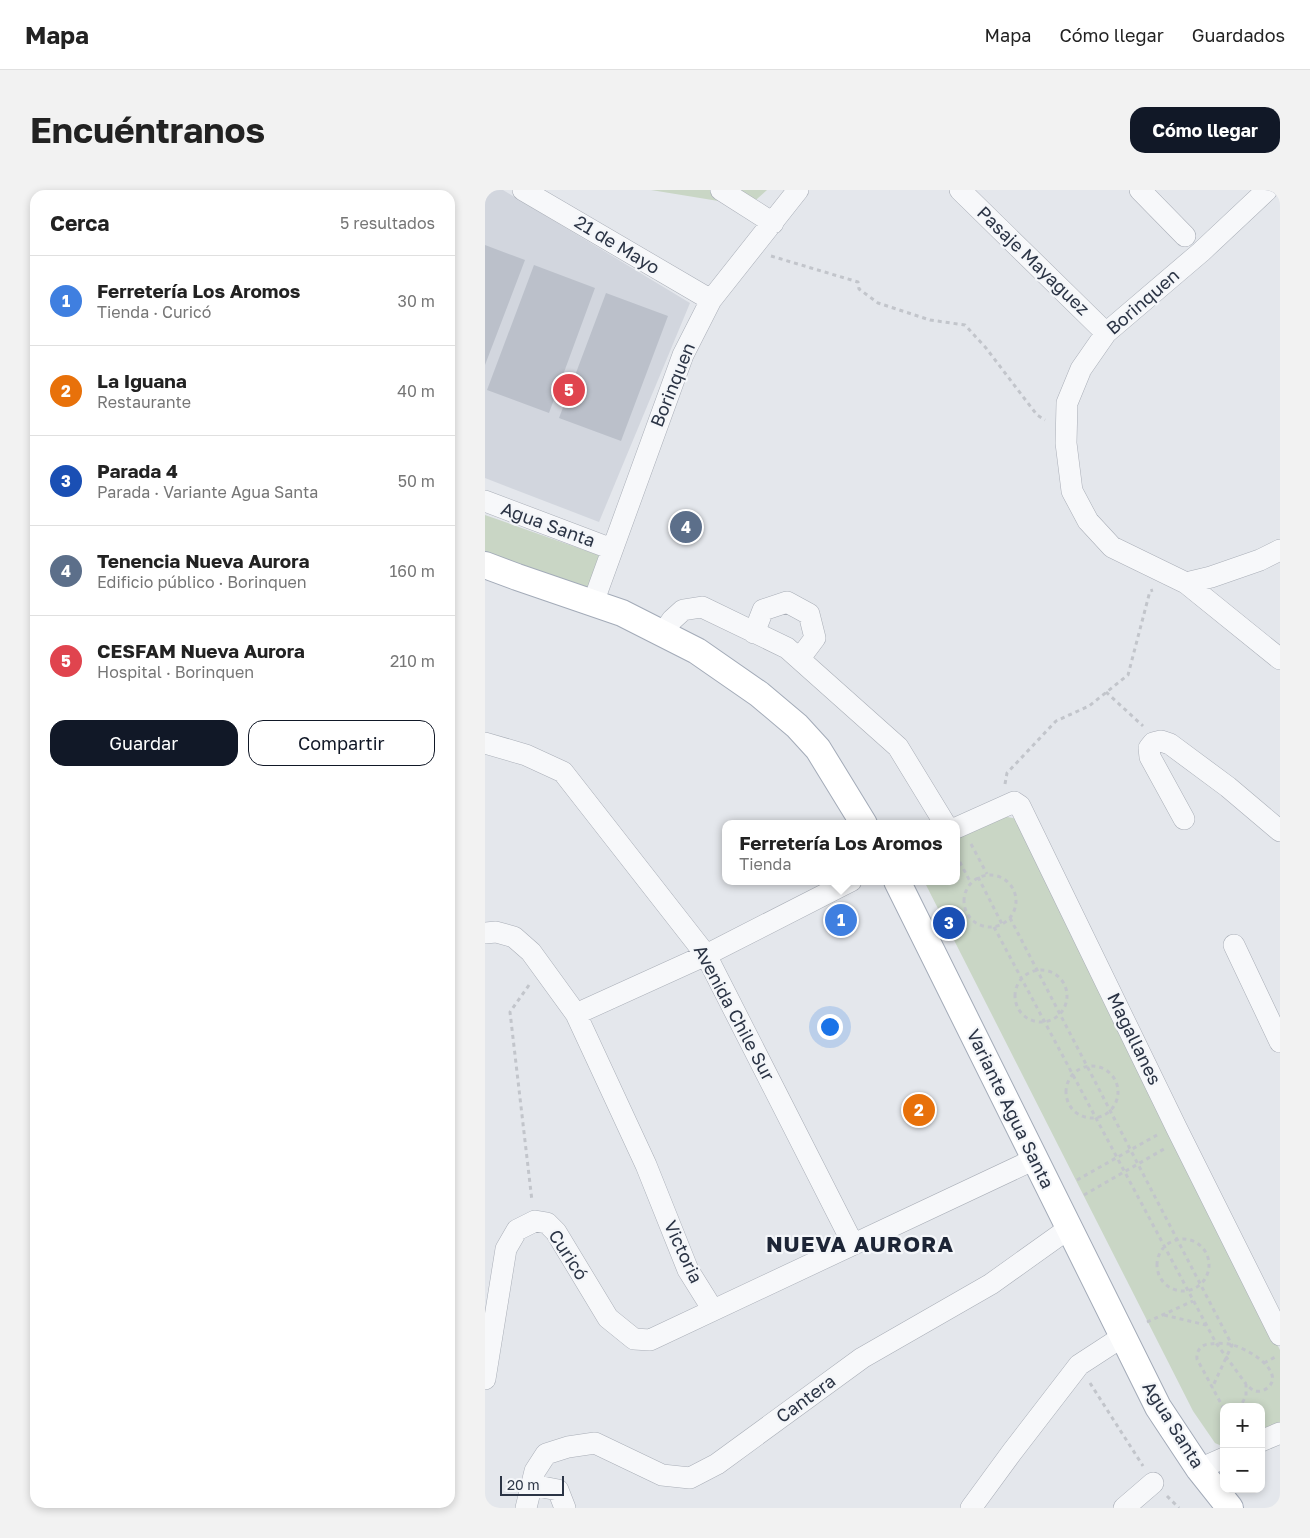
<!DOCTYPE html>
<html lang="es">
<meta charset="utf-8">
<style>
:root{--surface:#fff;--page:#f2f2f2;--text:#222;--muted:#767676;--line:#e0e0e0;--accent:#111827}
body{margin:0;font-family:"Golos Text",sans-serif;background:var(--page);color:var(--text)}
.controls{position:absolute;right:15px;bottom:15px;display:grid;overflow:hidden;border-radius:10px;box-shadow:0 2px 8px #0003}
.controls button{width:45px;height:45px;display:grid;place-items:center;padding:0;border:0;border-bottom:1px solid var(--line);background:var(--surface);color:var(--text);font:25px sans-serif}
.scale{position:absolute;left:15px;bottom:12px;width:64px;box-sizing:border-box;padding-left:5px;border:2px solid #2b3445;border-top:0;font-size:14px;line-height:18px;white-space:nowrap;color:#2b3445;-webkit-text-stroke:4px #f4f6f9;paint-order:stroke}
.you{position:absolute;left:344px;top:836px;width:18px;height:18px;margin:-12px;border:4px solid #fff;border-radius:50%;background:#1a73e8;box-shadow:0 0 0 8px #1a73e833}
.badge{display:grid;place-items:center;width:32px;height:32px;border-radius:50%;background:var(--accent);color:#fff;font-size:16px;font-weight:700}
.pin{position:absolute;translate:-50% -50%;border:2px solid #fff;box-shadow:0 1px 5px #0006}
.popup{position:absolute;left:237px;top:630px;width:238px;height:65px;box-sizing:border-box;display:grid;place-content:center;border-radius:10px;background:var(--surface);filter:drop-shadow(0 1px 4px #0005);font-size:16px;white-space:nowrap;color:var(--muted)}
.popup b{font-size:19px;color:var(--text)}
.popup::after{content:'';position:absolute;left:50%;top:100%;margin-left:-10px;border:10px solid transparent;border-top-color:var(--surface)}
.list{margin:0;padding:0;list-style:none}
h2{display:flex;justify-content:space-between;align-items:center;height:65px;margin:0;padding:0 20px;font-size:21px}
h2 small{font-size:16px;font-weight:400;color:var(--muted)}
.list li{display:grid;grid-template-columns:32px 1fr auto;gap:15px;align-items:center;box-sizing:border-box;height:90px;padding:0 20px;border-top:1px solid var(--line)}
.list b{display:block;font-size:19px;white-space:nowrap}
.list p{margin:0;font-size:16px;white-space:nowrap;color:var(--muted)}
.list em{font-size:16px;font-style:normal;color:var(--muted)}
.actions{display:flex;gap:10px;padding:15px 20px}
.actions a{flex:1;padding:11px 0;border:1px solid var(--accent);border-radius:15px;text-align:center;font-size:18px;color:var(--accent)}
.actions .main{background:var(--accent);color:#fff}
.map{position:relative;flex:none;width:795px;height:1318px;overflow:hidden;border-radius:15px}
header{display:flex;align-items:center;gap:30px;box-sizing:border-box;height:70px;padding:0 25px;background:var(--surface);border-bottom:1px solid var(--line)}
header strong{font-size:24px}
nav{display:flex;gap:28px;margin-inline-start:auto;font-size:18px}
.intro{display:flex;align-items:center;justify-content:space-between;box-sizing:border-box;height:120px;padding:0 30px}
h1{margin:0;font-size:35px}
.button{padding:12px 22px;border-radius:15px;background:var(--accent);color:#fff;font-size:18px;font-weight:700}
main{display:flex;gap:30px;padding:0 30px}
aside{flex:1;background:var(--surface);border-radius:15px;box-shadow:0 2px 8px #0003}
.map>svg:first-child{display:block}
.built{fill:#d2d6de}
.green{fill:#c9d6c5}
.building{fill:#bbc0ca}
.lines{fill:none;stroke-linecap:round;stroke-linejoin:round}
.minor-casing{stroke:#a9aeb7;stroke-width:22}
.major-casing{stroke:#a3abb8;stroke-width:28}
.path{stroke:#c2c5cb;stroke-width:3;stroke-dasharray:4 4;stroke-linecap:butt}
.minor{stroke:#f7f8fa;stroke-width:21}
.major{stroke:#fff;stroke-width:26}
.labels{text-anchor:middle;stroke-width:4.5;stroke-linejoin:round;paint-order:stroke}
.street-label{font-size:18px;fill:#2b3445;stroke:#f4f6f9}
.district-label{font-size:22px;font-weight:bold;letter-spacing:1px;fill:#1d2536;stroke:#f4f6f9}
</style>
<header>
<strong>Mapa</strong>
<nav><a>Mapa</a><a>Cómo llegar</a><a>Guardados</a></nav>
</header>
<div class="intro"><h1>Encuéntranos</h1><a class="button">Cómo llegar</a></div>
<main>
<aside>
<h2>Cerca<small>5 resultados</small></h2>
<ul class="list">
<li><span class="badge" style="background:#3f7fe0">1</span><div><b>Ferretería Los Aromos</b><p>Tienda · Curicó</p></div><em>30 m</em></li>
<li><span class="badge" style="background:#e8710a">2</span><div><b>La Iguana</b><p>Restaurante</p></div><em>40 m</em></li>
<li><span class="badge" style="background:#1a4fb4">3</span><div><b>Parada 4</b><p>Parada · Variante Agua Santa</p></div><em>50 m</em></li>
<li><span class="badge" style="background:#5c6f8a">4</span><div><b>Tenencia Nueva Aurora</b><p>Edificio público · Borinquen</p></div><em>160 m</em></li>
<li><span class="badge" style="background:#e0444e">5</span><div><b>CESFAM Nueva Aurora</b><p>Hospital · Borinquen</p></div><em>210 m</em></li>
</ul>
<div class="actions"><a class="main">Guardar</a><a>Compartir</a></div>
</aside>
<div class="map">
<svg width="795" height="1318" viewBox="0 0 795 1318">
<rect width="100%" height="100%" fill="#e4e7ec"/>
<path class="built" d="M0,0H18L205,113L114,332L0,288Z"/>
<path class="green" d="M166,0H282L264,16Z
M0,325L116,366L102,404L0,366Z
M517,626L533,629L795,1160V1235L776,1242V1217H739V1257L730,1253L708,1221L439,691H471V649Z"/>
<path class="building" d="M0,55L40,70L0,175Z
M49,75L110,98L64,223L2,200Z
M121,103L183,126L136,251L74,228Z"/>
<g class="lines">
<defs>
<path id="minor" d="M38,0L226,110
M236,0L288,33
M475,0L621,143
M655,0L700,46
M782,0L716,62L621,143L596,179L582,213L581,253L587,301L603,331L627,357L701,393L726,387L775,370L795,360
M0,311L127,359
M701,393L795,469
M108,413L198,165L226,110L313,0
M178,443L187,430L198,420L217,417L302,458L413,557L460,634
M269,443L278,420L302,412L324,424L330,448L315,468
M0,553L41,565L78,582L221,765L368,1054
M699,629L665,567L664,558L668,553L676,551L685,554L743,597L795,641
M471,638L529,612L535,616L692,939L795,1145
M0,743L11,742L29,747L46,762L91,824L161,975L203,1080L228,1120
M749,755L795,852
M91,824L221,765L366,691
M0,1189L21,1059L32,1040L50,1031L62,1033L71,1042L123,1128L149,1149L165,1150L550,969
M776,1251L795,1243
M714,1279L739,1268
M47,1295L73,1300L80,1318
M41,1318L50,1281L61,1264L83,1257L110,1253L177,1285L205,1288L232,1274L377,1168L506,1094L583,1039
M486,1318L527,1262L594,1175L637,1147
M639,1318L668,1293"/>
<path id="major" d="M0,375L32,387L137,423L212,461L274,504L312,536L333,559L379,634
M412,691L673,1217L714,1279L745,1318"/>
</defs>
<use href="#minor" class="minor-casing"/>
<use href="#major" class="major-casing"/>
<path class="path" d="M286,66L373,92L374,99L393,113L445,130L480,135L501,158L552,225L560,230
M621,502L658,536
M520,594L522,583L571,531L604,516L643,485L665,401L668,400
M486,654L502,684
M471,665L486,693
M479 711a26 26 0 1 1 52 0a26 26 0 1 1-52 0Z
M493,687L517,734
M525,728L747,1155L727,1198
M509,737L731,1153L761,1194
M530 806a26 26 0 1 1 52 0a26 26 0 1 1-52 0Z
M44,795L25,822L47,1011
M581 902a26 26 0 1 1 52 0a26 26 0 1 1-52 0Z
M592,990L672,945
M599,1005L679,959
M672 1075a26 26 0 1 1 52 0a26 26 0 1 1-52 0Z
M679,1125L721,1135
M662,1132L708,1111
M779,1173L792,1166
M605,1193L658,1276
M739,1219L712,1169C711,1160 717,1154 725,1154C732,1153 742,1153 748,1155C761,1159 783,1171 787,1185C790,1195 779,1203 770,1201C767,1200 764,1197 761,1194V1206L755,1217
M682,1306L694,1318"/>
<use href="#minor" class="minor"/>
<use href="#major" class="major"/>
</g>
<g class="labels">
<g class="street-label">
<text transform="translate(132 55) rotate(31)" y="6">21 de Mayo</text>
<text transform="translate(548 71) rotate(44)" y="6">Pasaje Mayaguez</text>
<text transform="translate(658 112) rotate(-41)" y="6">Borinquen</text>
<text transform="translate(188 195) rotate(-68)" y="6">Borinquen</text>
<text transform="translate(63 335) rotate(20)" y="6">Agua Santa</text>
<text transform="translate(249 823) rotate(62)" y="6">Avenida Chile Sur</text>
<text transform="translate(649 849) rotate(64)" y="6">Magallanes</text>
<text transform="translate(525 919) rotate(64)" y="6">Variante Agua Santa</text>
<text transform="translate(198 1062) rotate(65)" y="6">Victoria</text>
<text transform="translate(83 1065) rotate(57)" y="6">Curicó</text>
<text transform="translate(321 1209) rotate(-36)" y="6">Cantera</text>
<text transform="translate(688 1235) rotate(58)" y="6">Agua Santa</text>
</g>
<g class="district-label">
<text x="375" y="1062">NUEVA AURORA</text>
</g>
</g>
</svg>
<div class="controls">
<button>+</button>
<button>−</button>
</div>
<div class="scale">20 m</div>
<div class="you"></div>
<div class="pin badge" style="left:356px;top:730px;background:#3f7fe0">1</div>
<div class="popup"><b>Ferretería Los Aromos</b>Tienda</div>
<div class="pin badge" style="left:434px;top:920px;background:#e8710a">2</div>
<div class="pin badge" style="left:464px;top:733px;background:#1a4fb4">3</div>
<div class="pin badge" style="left:201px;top:337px;background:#5c6f8a">4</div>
<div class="pin badge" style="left:84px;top:200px;background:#e0444e">5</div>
</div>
</main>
